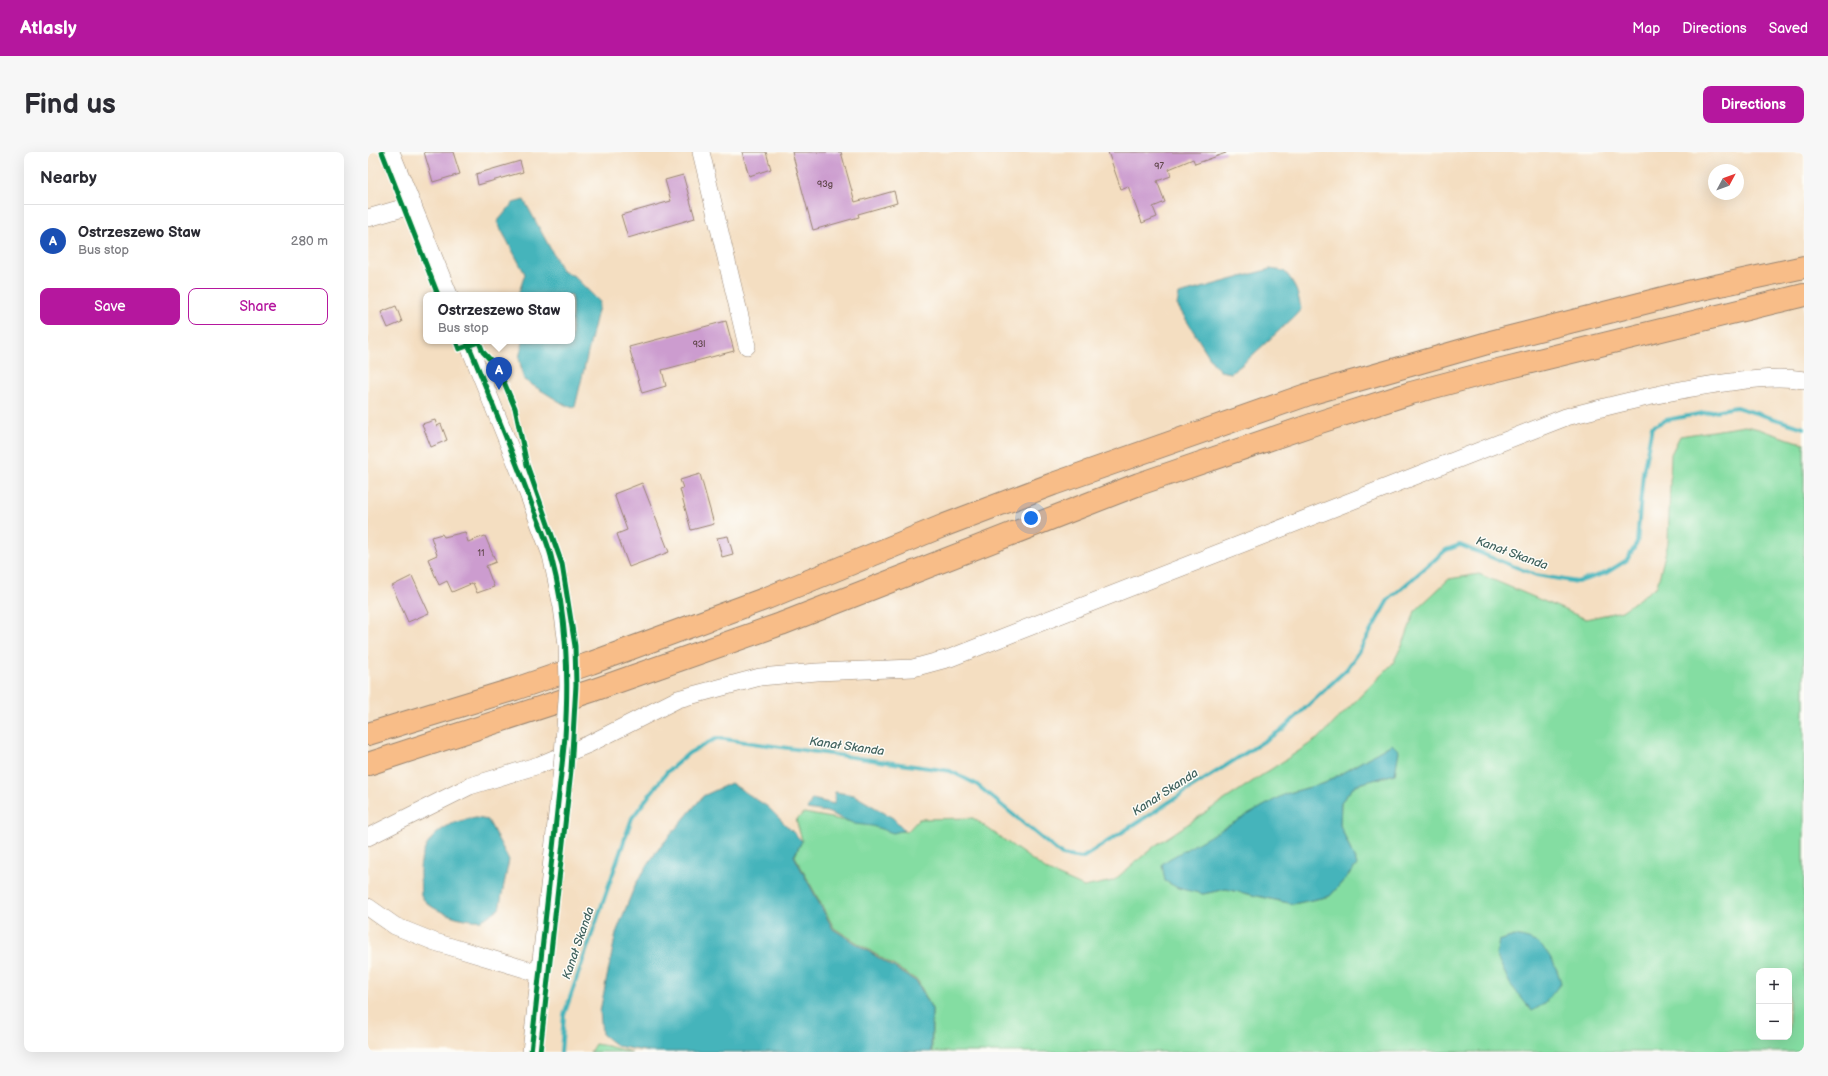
<!DOCTYPE html>
<meta charset="utf-8">
<style>
:root{--surface:#fff;--page:#f7f7f7;--text:#2b2b33;--muted:#7c7c81;--line:#e1e1e2;--accent:#b5179e}
body{margin:0;font-family:"Balsamiq Sans",sans-serif;background:var(--page);color:var(--text)}
.controls{position:absolute;right:12px;bottom:12px;display:grid;overflow:hidden;border-radius:8px;box-shadow:0 4px 16px #0002}
.controls button{width:36px;height:36px;display:grid;place-items:center;padding:0;border:0;border-bottom:1px solid var(--line);background:var(--surface);color:var(--text);font:20px sans-serif}
.compass{position:absolute;left:1340px;top:12px;width:36px;height:36px;border-radius:50%;background:var(--surface);box-shadow:0 4px 16px #0002;rotate:49deg}
.you{position:absolute;left:663px;top:366px;width:14px;height:14px;margin:-10px;border:3px solid #fff;border-radius:50%;background:#1a73e8;box-shadow:0 0 0 6px #1a73e833}
.badge{display:grid;place-items:center;width:26px;height:26px;border-radius:50%;background:var(--accent);color:#fff;font-size:13px;font-weight:700}
.pin{position:absolute;translate:-50% -33px;filter:drop-shadow(0 1px 2px #0008)}
.pin::after{content:'';position:absolute;top:21px;width:14px;height:12px;background:inherit;clip-path:polygon(0 0,100% 0,50% 100%)}
.popup{position:absolute;left:55px;top:140px;width:152px;height:52px;box-sizing:border-box;display:grid;place-content:center;border-radius:8px;background:var(--surface);filter:drop-shadow(0 1px 3px #0005);font-size:13px;white-space:nowrap;color:var(--muted)}
.popup b{font-size:15px;color:var(--text)}
.popup::after{content:'';position:absolute;left:50%;top:100%;margin-left:-8px;border:8px solid transparent;border-top-color:var(--surface)}
.list{margin:0;padding:0;list-style:none}
h2{display:flex;justify-content:space-between;align-items:center;height:52px;margin:0;padding:0 16px;font-size:17px}
h2 small{font-size:13px;font-weight:400;color:var(--muted)}
.list li{display:grid;grid-template-columns:26px 1fr auto;gap:12px;align-items:center;box-sizing:border-box;height:72px;padding:0 16px;border-top:1px solid var(--line)}
.list b{display:block;font-size:15px;white-space:nowrap}
.list p{margin:0;font-size:13px;white-space:nowrap;color:var(--muted)}
.list em{font-size:13px;font-style:normal;color:var(--muted)}
.actions{display:flex;gap:8px;padding:12px 16px}
.actions a{flex:1;padding:9px 0;border:1px solid var(--accent);border-radius:8px;text-align:center;font-size:14px;color:var(--accent)}
.actions .main{background:var(--accent);color:#fff}
.map{position:relative;flex:none;width:1436px;height:900px;overflow:hidden;border-radius:8px}
header{display:flex;align-items:center;gap:24px;box-sizing:border-box;height:56px;padding:0 20px;background:var(--accent);color:#fff}
header strong{font-size:19px}
nav{display:flex;gap:22px;margin-inline-start:auto;font-size:14px}
.intro{display:flex;align-items:center;justify-content:space-between;box-sizing:border-box;height:96px;padding:0 24px}
h1{margin:0;font-size:28px}
.button{padding:10px 18px;border-radius:8px;background:var(--accent);color:#fff;font-size:14px;font-weight:700}
main{display:flex;gap:24px;padding:0 24px}
aside{flex:1;background:var(--surface);border-radius:8px;box-shadow:0 4px 16px #0002}
.map>svg:first-child{display:block}
.green{fill:#84dda2;stroke:#608460;fill-rule:evenodd}
.water{fill:#44b4bb;stroke:#406f6c}
.lines{fill:none;stroke-linecap:round;stroke-linejoin:round}
.stream{stroke:#44b4bb;stroke-width:4}
.building{fill:#cc9ccf}
.minor-casing{stroke:#988470;stroke-width:18}
.highway-casing{stroke:#988470;stroke-width:24}
.minor{stroke:#fff;stroke-width:17}
.highway{stroke:#f8bd88;stroke-width:22}
.minor-bridge-casing{stroke:#988470;stroke-width:18;stroke-linecap:butt}
.minor-bridge{stroke:#fff;stroke-width:17}
.cycleway-casing{stroke:#fdfcf7;stroke-width:8}
.cycleway{stroke:#00873e;stroke-width:5}
.labels{text-anchor:middle;stroke-width:3;stroke-linejoin:round;paint-order:stroke}
.number-label{font-size:9px;fill:#5f464a}
.water-label{font-size:12px;font-style:italic;fill:#3f615d;stroke:#fdfcf7}
</style>
<header>
<strong>Atlasly</strong>
<nav><a>Map</a><a>Directions</a><a>Saved</a></nav>
</header>
<div class="intro"><h1>Find us</h1><a class="button">Directions</a></div>
<main>
<aside>
<h2>Nearby<small></small></h2>
<ul class="list">
<li><span class="badge" style="background:#1a4fb4">A</span><div><b>Ostrzeszewo Staw</b><p>Bus stop</p></div><em>280 m</em></li>
</ul>
<div class="actions"><a class="main">Save</a><a>Share</a></div>
</aside>
<div class="map">
<svg width="1436" height="900" viewBox="0 0 1436 900">
<rect width="100%" height="100%" fill="#fdfcf7"/>
<filter id="ink" filterUnits="userSpaceOnUse"><feTurbulence type="fractalNoise" baseFrequency=".025" numOctaves="2"/><feDisplacementMap in="SourceGraphic" scale="8" xChannelSelector="R" yChannelSelector="G"/><feConvolveMatrix kernelMatrix="1 2 1 2 8 2 1 2 1" color-interpolation-filters="sRGB"/></filter>
<filter id="wash" filterUnits="userSpaceOnUse"><feTurbulence type="fractalNoise" baseFrequency=".012" numOctaves="4" result="noise"/><feDisplacementMap in="SourceGraphic" scale="16" xChannelSelector="R" yChannelSelector="G"/><feGaussianBlur stdDeviation="0.9" result="paint"/><feColorMatrix in="noise" values="0 0 0 0 0 0 0 0 0 0 0 0 0 0 0 0 0 1.4 0 .05"/><feComposite in="paint" operator="in"/></filter>
<g filter="url(#wash)">
<rect width="100%" height="100%" fill="#f4dec1"/>
<path class="green" d="M1377,274C1397,277 1415,287 1436,291V900H564V857L550,829L466,776L427,704L434,688L428,668L436,661L539,680L551,667L605,666L680,719L716,735L745,729L788,693L952,585L1025,511L1037,487L1047,459L1081,427L1111,422L1218,467L1254,459L1289,434L1300,391L1303,302L1312,284ZM1024,592L1027,622L987,633L973,650L972,673L989,713L962,744L925,752L858,737L835,742L794,712L917,642L957,631ZM1146,784C1175,791 1176,795 1190,820L1128,803L1131,789ZM1391,819H1421V885H1391Z
M227,892C240,893 251,898 264,900H222Z"/>
<path class="water" d="M156,48L194,118L206,124L232,150L207,255L197,253L156,228L151,206L155,189H204V143H150L157,122L129,70L145,51Z
M902,117L916,119C927,130 930,141 933,157L927,164L875,212L863,221L852,219L845,211L809,153L811,142Z
M1024,592L1031,599L1027,622L987,633L973,650L972,673L989,713L962,744L925,752L858,737L835,742L810,736L797,729L794,712L801,707L917,642L957,631Z
M363,631L400,655L434,689L426,704L465,777L549,830L564,857L563,900H282L249,894L234,882L232,859L248,781L267,733L288,700L335,644Z
M467,640L486,643L525,666L537,678L525,681L504,674L487,672L459,660L439,657L444,647L466,652Z
M108,666L120,668L141,708L131,757C125,760 119,766 113,768C98,770 59,759 53,743C52,738 53,730 52,725C50,689 75,669 108,666Z
M1146,784C1152,785 1159,786 1165,789C1180,795 1189,816 1193,831L1176,852L1164,859L1142,832L1128,803L1131,789Z"/>
<g class="lines">
<path class="stream" d="M193,900L196,863L264,666L299,620L321,601L349,586L582,619L608,632L694,703L714,706L915,577L979,517L991,500L1020,448L1078,398L1092,393L1168,423L1209,430L1238,421L1259,408L1269,391L1275,321L1284,275L1298,268L1368,255L1436,276"/>
</g>
<g id="blocks">
<path class="building" d="M56,0H85L92,22L65,30Z
M374,0H398L403,17L381,24Z
M424,0H473L487,50L526,39L529,51L490,62L491,65L445,78Z
M740,0H858V1L827,12L825,7L801,17L803,24L789,29L797,50L785,55L789,65L774,71L760,34L753,37Z
M152,9L155,20L110,33L108,22Z
M315,23L327,66L260,86L253,63L303,49L297,28Z
M28,154L34,170L20,176L13,160Z
M358,169L366,199L294,218L298,234L274,241L261,195Z
M67,268L69,274L73,272L79,288L63,295L54,272Z
M332,322L346,372L323,378L312,337L315,336L312,328Z
M274,331L301,400L261,415L249,382L259,378L246,342Z
M97,380L100,390L117,384L128,410L118,414L126,435L109,441L105,431L84,440L79,429L71,433L60,407L69,403L63,385L74,382L76,385Z
M360,384L365,402L354,405L349,386Z
M44,424L61,461L40,470L24,434Z"/>
</g>
</g>
<g filter="url(#ink)">
<use href="#blocks" fill-opacity="0" stroke="#988470" stroke-width="1"/>
<g class="lines">
<defs>
<path id="minor" d="M23,0L81,143
M333,0L379,194
M0,66L45,53
M99,189L153,323L183,403L194,455L199,493
M0,685L102,634L171,613L221,592L310,547L392,525L449,520L545,516L582,506L1198,265C1252,251 1307,237 1363,230C1387,227 1412,224 1436,228
M0,755L27,774L67,790L170,821
M163,900L194,616"/>
<path id="highway" d="M0,582L147,537L223,511L399,446L577,373L685,332L941,242L1123,190L1315,141L1436,115
M0,612L226,538L413,472L771,332L949,271L1043,241L1130,218L1436,143"/>
</defs>
<use href="#minor" class="minor-casing"/>
<use href="#highway" class="highway-casing"/>
<use href="#minor" class="minor"/>
<use href="#highway" class="highway"/>
<defs>
<path id="minor-bridge" d="M194,616L200,534L199,493"/>
</defs>
<use href="#minor-bridge" class="minor-bridge-casing"/>
<use href="#minor-bridge" class="minor-bridge"/>
<defs>
<path id="cycleway" d="M14,0L70,143
M88,189L91,197L111,190L115,200L130,216L147,256L159,313L194,412L207,494L208,533L203,618L172,900
M99,189C121,243 143,296 163,350C170,368 178,386 183,404C199,465 201,522 197,585L163,900"/>
</defs>
<use href="#cycleway" class="cycleway-casing"/>
<use href="#cycleway" class="cycleway"/>
</g>
</g>
<g class="labels">
<g class="number-label">
<text x="791" y="17">97</text>
<text x="457" y="35">93g</text>
<text x="331" y="195">93l</text>
<text x="113" y="404">11</text>
</g>
<g class="water-label">
<text transform="translate(1144 401) rotate(20)" y="4">Kanał Skanda</text>
<text transform="translate(479 594) rotate(8)" y="4">Kanał Skanda</text>
<text transform="translate(797 640) rotate(-33)" y="4">Kanał Skanda</text>
<text transform="translate(210 791) rotate(-71)" y="4">Kanał Skanda</text>
</g>
</g>
</svg>
<div class="controls">
<button>+</button>
<button>−</button>
</div>
<svg class="compass" viewBox="-18 -18 36 36"><path d="M0-13l5 13h-10z" fill="#e53935"/><path d="M0 13l5-13h-10z" fill="#7c7c81"/></svg>
<div class="you"></div>
<div class="pin badge" style="left:131px;top:238px;background:#1a4fb4">A</div>
<div class="popup"><b>Ostrzeszewo Staw</b>Bus stop</div>
</div>
</main>
